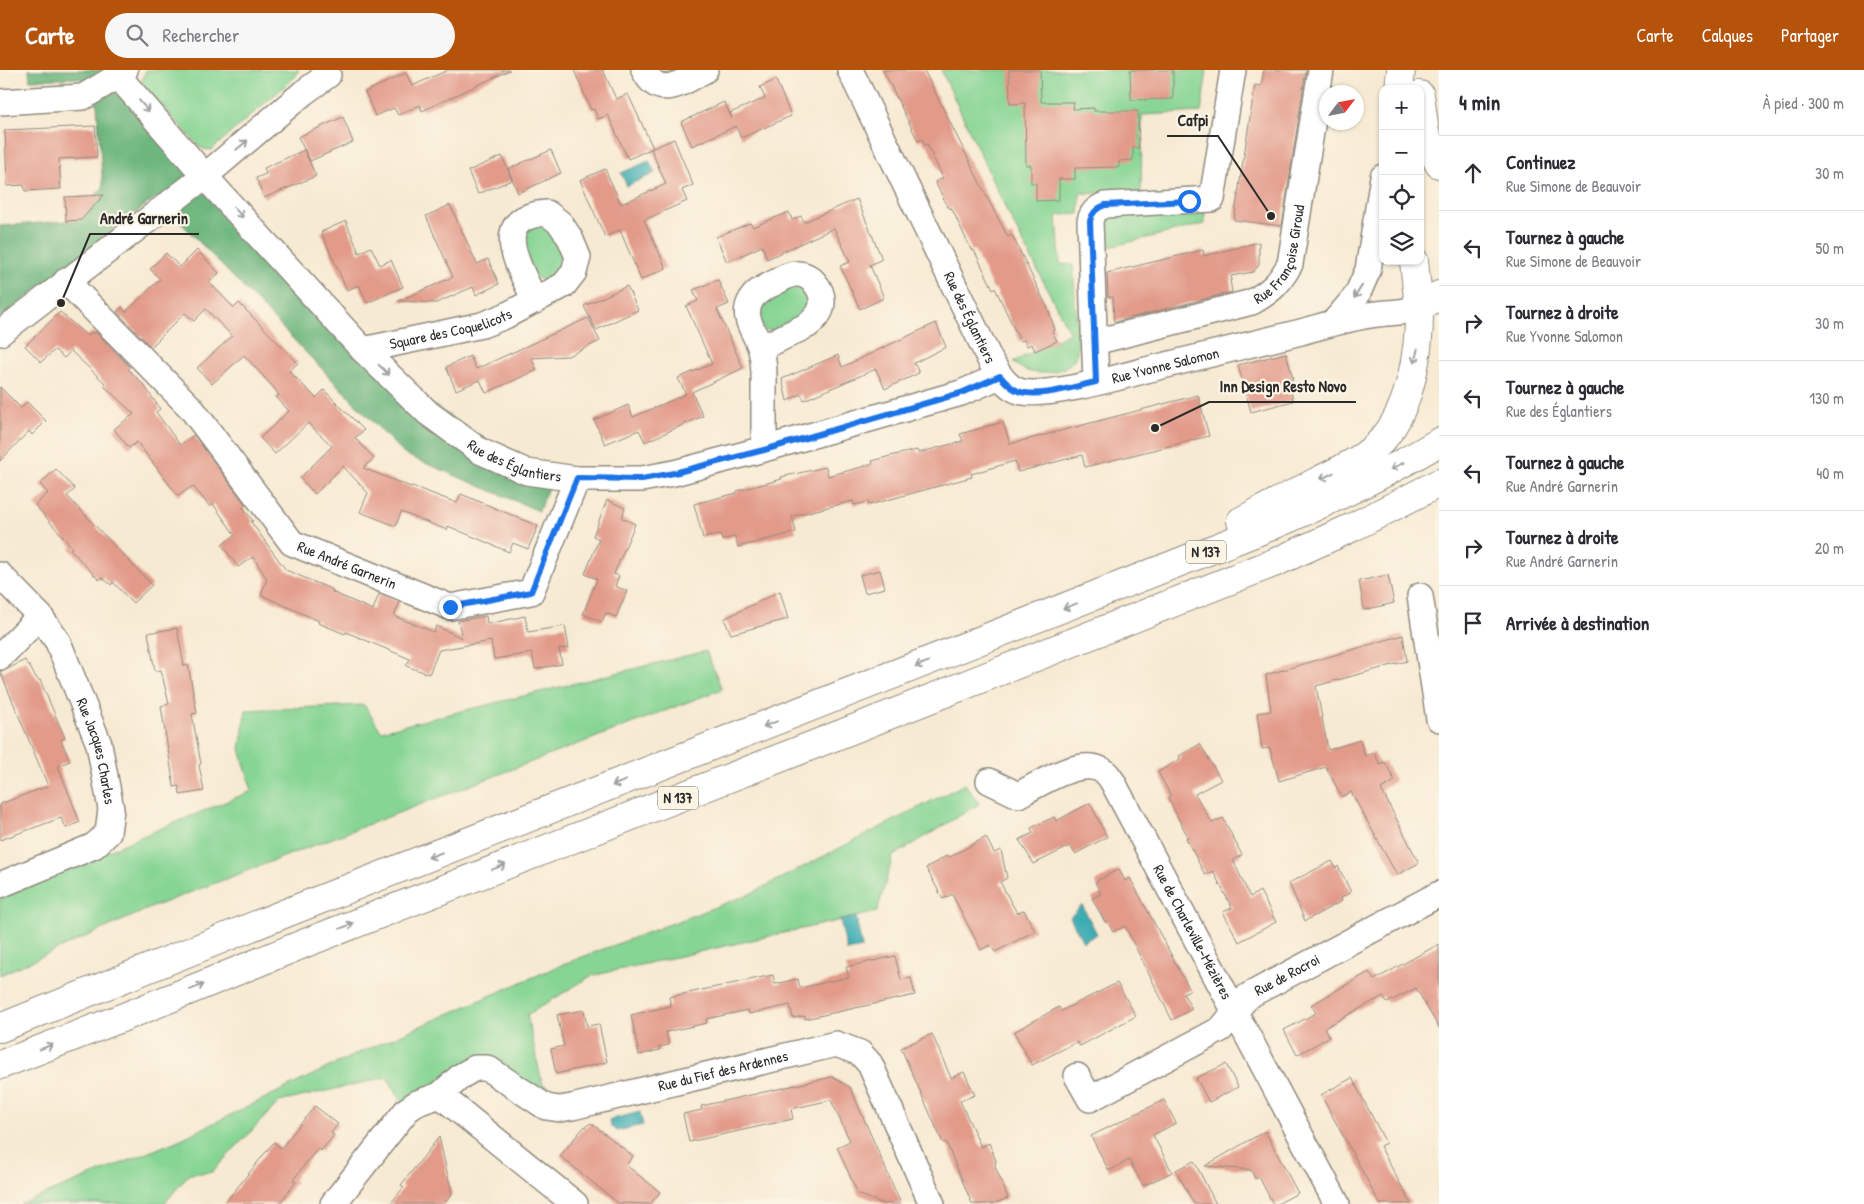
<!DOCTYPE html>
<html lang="fr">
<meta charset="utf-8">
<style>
:root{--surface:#fff;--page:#f7f7f7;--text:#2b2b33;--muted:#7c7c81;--line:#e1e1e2;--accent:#b45309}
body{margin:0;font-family:"Patrick Hand",sans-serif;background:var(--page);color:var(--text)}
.controls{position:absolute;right:15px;top:15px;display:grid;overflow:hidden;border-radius:10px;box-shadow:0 1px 4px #0004}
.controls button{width:45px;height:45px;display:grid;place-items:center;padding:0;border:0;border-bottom:1px solid var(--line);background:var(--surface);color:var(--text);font:25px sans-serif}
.compass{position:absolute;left:1319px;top:15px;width:45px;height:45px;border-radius:50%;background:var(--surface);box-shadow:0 1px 4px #0004;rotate:58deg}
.stop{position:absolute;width:15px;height:15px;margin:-11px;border:4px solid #1a73e8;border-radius:50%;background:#fff}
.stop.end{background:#1a73e8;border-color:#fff;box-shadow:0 1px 5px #0008}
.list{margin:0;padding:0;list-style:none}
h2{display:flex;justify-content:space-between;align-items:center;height:65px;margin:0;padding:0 20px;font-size:21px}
h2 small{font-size:16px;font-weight:400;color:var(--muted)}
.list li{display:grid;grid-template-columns:32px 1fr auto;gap:15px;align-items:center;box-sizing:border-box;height:75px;padding:0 20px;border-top:1px solid var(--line)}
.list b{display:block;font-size:19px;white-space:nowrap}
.list p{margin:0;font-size:16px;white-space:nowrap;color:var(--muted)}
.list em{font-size:16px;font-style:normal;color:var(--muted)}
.icon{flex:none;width:28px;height:28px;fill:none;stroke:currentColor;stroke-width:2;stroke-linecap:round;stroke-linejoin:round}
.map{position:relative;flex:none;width:1439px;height:1134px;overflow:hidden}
header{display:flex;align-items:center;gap:30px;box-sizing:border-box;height:70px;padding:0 25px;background:var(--accent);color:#fff}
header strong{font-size:24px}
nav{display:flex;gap:28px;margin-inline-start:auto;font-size:18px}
.search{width:350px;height:45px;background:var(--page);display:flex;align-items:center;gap:12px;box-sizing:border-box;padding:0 18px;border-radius:28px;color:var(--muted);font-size:19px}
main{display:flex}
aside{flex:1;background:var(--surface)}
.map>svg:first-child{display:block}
.green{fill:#87d594;stroke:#598060}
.forest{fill:#6db67e;stroke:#4c7054}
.water{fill:#3aacb2;stroke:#326c6e}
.building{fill:#e29a89}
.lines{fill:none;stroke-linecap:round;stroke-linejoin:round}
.street-casing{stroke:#918a7f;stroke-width:28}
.secondary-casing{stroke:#918a7f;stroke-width:30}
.highway-casing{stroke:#918a7f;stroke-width:30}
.street{stroke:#fff;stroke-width:25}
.secondary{stroke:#fff;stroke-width:28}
.highway{stroke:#fff;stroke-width:28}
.oneway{stroke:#a0a0a0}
.route{stroke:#1a73e8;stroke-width:6}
.labels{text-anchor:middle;stroke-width:4.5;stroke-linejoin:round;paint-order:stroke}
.shield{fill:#fcf5e5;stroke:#6a6863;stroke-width:1}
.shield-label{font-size:14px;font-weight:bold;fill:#2b2b2b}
.street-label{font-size:15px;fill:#2b2b2b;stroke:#fcf5e5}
.leader{fill:none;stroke:#2b2b2b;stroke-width:2}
.callout-dot{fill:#2b2b2b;stroke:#fcf5e5;stroke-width:2}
.callout-label{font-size:16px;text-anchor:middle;font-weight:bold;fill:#2b2b2b;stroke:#fcf5e5;stroke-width:4.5;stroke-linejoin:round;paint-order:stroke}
</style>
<header>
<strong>Carte</strong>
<div class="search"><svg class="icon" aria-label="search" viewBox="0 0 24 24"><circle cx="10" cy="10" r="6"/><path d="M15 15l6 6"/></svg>Rechercher</div>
<nav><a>Carte</a><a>Calques</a><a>Partager</a></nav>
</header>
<main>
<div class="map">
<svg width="1439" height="1134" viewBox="0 0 1439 1134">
<rect width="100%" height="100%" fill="#fcf5e5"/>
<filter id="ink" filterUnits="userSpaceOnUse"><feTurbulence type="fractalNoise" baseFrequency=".02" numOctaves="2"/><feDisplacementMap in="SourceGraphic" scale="10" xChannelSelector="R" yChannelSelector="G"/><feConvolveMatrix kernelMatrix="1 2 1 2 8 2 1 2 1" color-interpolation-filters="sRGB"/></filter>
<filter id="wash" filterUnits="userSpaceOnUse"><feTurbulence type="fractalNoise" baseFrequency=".0096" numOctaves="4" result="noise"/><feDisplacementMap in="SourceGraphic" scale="20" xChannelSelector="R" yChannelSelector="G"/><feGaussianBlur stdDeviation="1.12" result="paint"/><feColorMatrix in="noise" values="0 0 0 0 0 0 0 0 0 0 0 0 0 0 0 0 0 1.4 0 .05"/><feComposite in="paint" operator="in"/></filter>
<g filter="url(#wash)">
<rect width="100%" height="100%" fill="#f7ead3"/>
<path class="green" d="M146,0H299L295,7L211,80L203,79L200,77L145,17L142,11Z
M941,0H1207L1201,42L1142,45L1141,124L1080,123L1079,144L1057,145L1060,194L1073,195L1078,276C1077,280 1077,285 1075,288C1067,301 1045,305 1031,302C1025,301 1018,296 1013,292L1070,263L1007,141Z
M1205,142L1204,154L1101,179L1100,156L1103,148L1144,143Z
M544,151L563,172L566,198L547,212L534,206L520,164Z
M792,212L804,214L814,238L771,261L763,259L755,236Z
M706,581L722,619L155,836L0,905V829L140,767L252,721L240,679L246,640L364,635L381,661Z
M965,714L979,734L893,786L877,842L591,906L527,945L542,1013L572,1037L487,999L407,1040L387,1007L279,1032L212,1102L189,1104L164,1134H21L179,1070L356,984L561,895L750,824Z"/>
<path class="forest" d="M29,0H106L357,285L550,412L539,441L404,384L156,127L0,248V156L68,151L103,118L97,35L80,8L30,10Z"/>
<path class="water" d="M649,91L655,103L627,116L621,103Z
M1082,835L1097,864L1083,872L1070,847Z
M856,847L862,878L847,881L840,850Z
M640,1042L643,1055L617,1061L611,1057L609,1050Z"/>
<g id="blocks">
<path class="building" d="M448,0H510L422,41L420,35L398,45L394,38L375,46L365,22L406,3L412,16Z
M574,0H603L616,29L628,24L653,78L628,89L608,45L598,49L594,39L591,40Z
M883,0H924L993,139L1008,167L1012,165L1048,239L1055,260L1052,261L1057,271L1035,281L1032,274L1027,276L1024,270L1020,271L995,218L993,219L974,180L972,181L968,173L951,137L949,139L935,112L943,108L927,74L925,75L922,69L918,71Z
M1009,0H1040L1041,32H1074L1073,39L1094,38V41H1138L1139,78H1133V90L1119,91V97L1075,98V109H1059V130L1036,131V113H1031V95H1026L1025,33L1010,34Z
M1130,0H1173V29L1131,30Z
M1264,0H1306L1282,156L1234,150L1255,15L1261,16Z
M776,10L791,46L741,68L736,56L692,76L681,52L724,32L732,48L730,43L765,28L760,17Z
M343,47L353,72L310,91L298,67Z
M95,56L97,87L59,89L61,119L25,121L24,115L7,116L5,60Z
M674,69L693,115L682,120L687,131L644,150L666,198L641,210L620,160L605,167L580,110L605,99L621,134L666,114L651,79Z
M304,80L316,106L264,128L256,108L266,104L264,98Z
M551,80L561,103L518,123L508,99Z
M502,86L512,110L478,124L468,101Z
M104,125L81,150L66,151L65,127Z
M857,129L882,189L870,195L884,228L860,239L840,196L850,192L834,158L767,189L762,176L727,192L716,167L750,153L753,157L789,142L792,150L801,146L804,152Z
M450,135L477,194L488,189L499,214L476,225L473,217L436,233L398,231L453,207L426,146Z
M346,151L359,183L371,177L380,195L391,190L403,217L367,233L359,215L347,220L321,162Z
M1259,172V195L1253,202L1231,206L1232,210H1230L1232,222L1114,252L1113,227H1108L1107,203L1203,180L1204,186Z
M197,180L219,203L209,212L234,238L239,233L298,293L289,301L316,328L324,320L364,360L355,368L374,388L363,398L411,417L412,416L457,433L461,424L538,456L528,479L513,473L509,482L448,456L447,460L401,442L396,456L360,442L368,423L343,396L315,424L300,408L332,376L308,353L275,384L260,368L289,341L276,327L279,325L273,317L244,285L212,314L197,298L232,266L206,239L194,251L185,243L151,277L117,242L122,237L126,242L160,209L150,199L166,183L180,197Z
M718,210L729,234L717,239L743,298L692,322L703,346L645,372L639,360L605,374L594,350L628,335L633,347L686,324L678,308L712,294L686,236L698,231L693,220Z
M627,216L638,240L596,260L584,236Z
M60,242L87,266L92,262L94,264L96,262L130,297L128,299L144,315L160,339L156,342L180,375L194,365L246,435L243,437L253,451L251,452L286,500L333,520L332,522L373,540L379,524L400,532L394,546L434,562L436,556L462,568L458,551L486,546L487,554L525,546L528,562L565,556L569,578L559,579L562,594L535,599L532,583L494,589L491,571L439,580L429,604L406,596L410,589L346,562L345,564L318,553L319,551L261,525L267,509L253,487L238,497L222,475L235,465L213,434L210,437L193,416L178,426L137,372L129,378L114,359L134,344L104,316L106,314L71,281L64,288L55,280L41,292L25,276Z
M588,248L600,271L568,286L531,288L537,300L486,323L480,310L456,320L446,297L470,286L476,299Z
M936,253L946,277L914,293L919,303L885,319L876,299L804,330L801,324L787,331L782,309L838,285L842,297Z
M1286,283L1293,309L1289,310L1293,331L1251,342L1238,295Z
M0,317L21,338L27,332L46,351L32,365L29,361L0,391Z
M1198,325L1209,366L1085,397L1082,385L1018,402L1015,391L971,404L972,407L869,435L868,432L854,435L853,431L792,446L796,462L738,477L735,466L722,470L720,464L703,468L694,434L737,423V421L782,409L781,407L826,397L828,406L873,394L872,391L890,386L917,380L918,383L963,371L960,364L1003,352L1010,374Z
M56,399L75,419L67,426L152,515L133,533L113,512L111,515L102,507L99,510L70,479L72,477L35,435L48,423L40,414Z
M607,430L625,438L622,448L635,454L614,504L619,506L615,516L627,521L616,547L606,543L602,552L583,544L597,509L585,504L599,469L593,466Z
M880,500L885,518L865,523L860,505Z
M1388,505L1394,533L1364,540L1359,511Z
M780,521L788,549L731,564L724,549Z
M177,558L184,596L188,595L197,643L192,644L201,694L199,695L204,721L180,725L179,716L174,717L161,636L169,634L161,600L155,601L148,563Z
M1403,565L1407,591L1316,616L1328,680L1360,670L1365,686L1374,683L1380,694L1385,692L1395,711L1381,719L1419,793L1397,805L1351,722L1342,727L1326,697L1279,711L1270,678L1262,679L1257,643L1271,641L1266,605Z
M25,590L38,610H40L65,668L61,670L70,691L58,696L80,752L66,758L61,748L0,770V734L48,716L0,601H4Z
M1200,674L1221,710L1195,724L1212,753L1223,748L1242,785L1233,790L1250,827L1260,821L1276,852L1239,872L1223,842L1232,838L1213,801L1205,805L1186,768L1188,767L1168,728L1171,726L1158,702L1180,689L1179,686Z
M1090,733L1107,767L1075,784L1070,776L1034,794L1019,770L1033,763L1031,758L1054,747L1056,751Z
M986,767L994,783L1001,780L1007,808L1000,812L1017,843L1024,840L1035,861L995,882L990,875L981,880L952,824L943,829L926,798L948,785L950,787Z
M1332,791L1336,798L1338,796L1351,822L1341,828L1342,831L1305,851L1289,813Z
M1119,799L1125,811L1130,808L1190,920L1183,923L1192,939L1172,950L1125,856L1113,862L1107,851L1105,852L1092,828L1101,824L1095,812Z
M1439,874V958L1416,918L1387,933L1383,926L1324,958L1329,967L1297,985L1284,960L1316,943L1311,935L1369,902L1374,910Z
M895,886L901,910L911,908L915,925L805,949V946L793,948L790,935L749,944L748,940L706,949L707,953L666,962L669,975L659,977L660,980L639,985L631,945L671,936L669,927L773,905L775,914L798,909L800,918L849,907L846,897Z
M1117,913L1136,946L1080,976L1077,972L1032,995L1014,962L1059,937L1061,941Z
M584,940L587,956L599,954L607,992L556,1004L551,979L564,976L557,945Z
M932,964L951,1008L964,1002L975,1025L960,1031L981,1077L989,1073L996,1091L995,1096L1008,1128L993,1134H972L946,1072L943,1073L901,978Z
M1226,994L1238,1017L1209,1032L1196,1008Z
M832,1007L850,1017L901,1134H884L858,1124L837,1077L850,1071L831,1030L791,1039L793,1049L689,1072L683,1044L702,1040L701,1036Z
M1352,1008L1386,1073L1380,1076L1411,1134H1380L1321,1025Z
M1164,1030L1176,1053L1153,1065L1172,1102L1143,1116L1129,1090L1109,1101L1091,1066Z
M315,1036L338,1054L331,1063L334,1065L321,1081L318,1078L293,1110L296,1112L279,1134H224L274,1072L281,1078Z
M591,1053L633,1086L626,1095L660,1122L650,1134L618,1133L560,1086L583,1058Z
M1265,1061L1298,1123L1277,1134H1273L1259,1107L1255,1109L1251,1100L1205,1096Z
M439,1067L452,1124L444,1134H390L404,1117L401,1115Z
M1194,1091L1216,1134H1194L1176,1100Z"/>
</g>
</g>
<g filter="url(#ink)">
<use href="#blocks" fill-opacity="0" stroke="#918a7f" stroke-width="1"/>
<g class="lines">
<defs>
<g id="street">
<path id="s1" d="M125,0L118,6L217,120L363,280L428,343L480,381L527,402L577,409H642L674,403L764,379L961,323L1000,306"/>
<path d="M644,0C659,31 683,12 705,0"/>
<path id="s2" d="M850,0L991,292C998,303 1006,317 1019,321C1042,329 1120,307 1146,300C1197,288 1249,275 1301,262C1326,255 1351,247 1377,244C1391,242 1405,243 1419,238"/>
<path d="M0,32L83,27L118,6"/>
<path id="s3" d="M66,211L191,338L292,473L450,537L531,522L577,409"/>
<path d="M1334,252L1357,225L1368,200L1383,107"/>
<path d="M0,263L205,106L303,23L328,5L324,0"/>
<path id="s4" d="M1095,272L1252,232C1271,221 1279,214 1290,194L1321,0"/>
<path d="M761,278L808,255C815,249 822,242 822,233C823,219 811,204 797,204C788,204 780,210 772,214C764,218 755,222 751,230C740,248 757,263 761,280C765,294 764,308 764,322C764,341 764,360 764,379"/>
<path id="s5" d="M363,280L482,255L505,246L564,215L574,202L578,187L570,168L560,153L547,143C486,147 521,199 535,231"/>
<path d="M1096,312L1090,151C1092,142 1097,138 1105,135L1212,129L1233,0"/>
<path id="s6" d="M0,505L40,546L58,572L99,674L111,739L108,763L94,776L0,815"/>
<path d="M1420,526L1439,649"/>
<path d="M0,587L40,546"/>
<path id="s7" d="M989,711L1018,725C1040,714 1082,685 1105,702C1111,707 1115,716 1118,722L1337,1134"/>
<path id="s8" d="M1077,1006L1090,1029L1221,959L1248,926L1439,824"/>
<path d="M440,1025L575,1134"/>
<path id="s9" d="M333,1134L407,1040L417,1033L440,1025L461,1006L475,998H487L546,1037L560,1039L572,1037L836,974L860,983L870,994L932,1134"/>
</g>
<path id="secondary" d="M1399,19L1401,0
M1420,25L1425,63L1439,94
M1414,191L1419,238L1439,225"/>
<path id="highway" d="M1241,451C1266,438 1291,425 1316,412C1339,400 1366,389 1383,369C1411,337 1420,279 1419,238
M0,958L286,843L1264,459C1324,434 1383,406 1439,372
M0,995L124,947L308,872L798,681L1276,492L1353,457L1439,413"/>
</defs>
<use href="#street" class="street-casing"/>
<use href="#secondary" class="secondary-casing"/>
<use href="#highway" class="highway-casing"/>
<use href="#street" class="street"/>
<use href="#secondary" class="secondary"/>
<use href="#highway" class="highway"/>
</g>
<defs><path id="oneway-shaft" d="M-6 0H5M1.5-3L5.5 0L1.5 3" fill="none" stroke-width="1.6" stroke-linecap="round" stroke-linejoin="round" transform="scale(1.25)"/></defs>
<g class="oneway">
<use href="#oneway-shaft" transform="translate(144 36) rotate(49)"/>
<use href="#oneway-shaft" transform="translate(242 75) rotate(-40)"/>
<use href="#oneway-shaft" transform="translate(238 142) rotate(48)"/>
<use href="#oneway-shaft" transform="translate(1358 222) rotate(122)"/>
<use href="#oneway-shaft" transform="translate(1416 286) rotate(103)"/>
<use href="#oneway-shaft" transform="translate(384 300) rotate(44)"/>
<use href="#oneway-shaft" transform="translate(1397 396) rotate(153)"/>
<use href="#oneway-shaft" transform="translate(1327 406) rotate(153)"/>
<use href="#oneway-shaft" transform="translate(1070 536) rotate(159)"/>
<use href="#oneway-shaft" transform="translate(922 594) rotate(159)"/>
<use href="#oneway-shaft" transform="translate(770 654) rotate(159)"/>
<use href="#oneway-shaft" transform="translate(619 713) rotate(159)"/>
<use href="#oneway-shaft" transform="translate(435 785) rotate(159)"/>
<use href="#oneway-shaft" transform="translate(499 797) rotate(-21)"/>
<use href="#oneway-shaft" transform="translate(347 856) rotate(-21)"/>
<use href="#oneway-shaft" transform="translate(197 917) rotate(-22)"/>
<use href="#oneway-shaft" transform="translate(46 977) rotate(-21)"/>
</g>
</g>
<g class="lines" filter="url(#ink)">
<path class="route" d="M450,537L531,522L577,408L642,409L674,403L764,380L961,323L1000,306C1005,312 1011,318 1018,321C1038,329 1076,316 1096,312L1090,151C1092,142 1097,138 1105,135L1189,131"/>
</g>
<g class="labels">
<g class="shield">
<rect x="1186" y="470.5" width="40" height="23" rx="4"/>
<rect x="658" y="716.5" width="40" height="23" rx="4"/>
</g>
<g class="shield-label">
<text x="1206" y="487">N 137</text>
<text x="678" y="733">N 137</text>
</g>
<g class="street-label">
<text dy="5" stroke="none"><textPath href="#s4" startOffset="221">Rue Françoise Giroud</textPath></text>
<text dy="5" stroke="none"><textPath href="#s2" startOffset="275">Rue des Églantiers</textPath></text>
<text dy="5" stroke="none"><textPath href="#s5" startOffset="90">Square des Coquelicots</textPath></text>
<text dy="5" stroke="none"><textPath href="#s2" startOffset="515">Rue Yvonne Salomon</textPath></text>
<text dy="5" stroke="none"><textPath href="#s1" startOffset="568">Rue des Églantiers</textPath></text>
<text dy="5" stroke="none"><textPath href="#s3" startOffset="406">Rue André Garnerin</textPath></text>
<text dy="5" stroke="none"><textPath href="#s6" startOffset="205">Rue Jacques Charles</textPath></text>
<text dy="5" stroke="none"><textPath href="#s7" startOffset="309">Rue de Charleville-Mézières</textPath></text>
<text dy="5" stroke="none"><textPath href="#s8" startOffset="262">Rue de Rocroi</textPath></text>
<text dy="5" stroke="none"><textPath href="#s9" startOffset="465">Rue du Fief des Ardennes</textPath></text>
</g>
</g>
<path class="leader" d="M1271 146L1218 66H1167M61 233L90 164H199M1155 358L1209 332H1356"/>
<g class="callout-dot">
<circle cx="1271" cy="146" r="5"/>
<circle cx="61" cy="233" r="5"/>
<circle cx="1155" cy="358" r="5"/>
</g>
<g class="callout-label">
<text x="1193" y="56">Cafpi</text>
<text x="144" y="154">André Garnerin</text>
<text x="1283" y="322">Inn Design Resto Novo</text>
</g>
</svg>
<div class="controls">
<button>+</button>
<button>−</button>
<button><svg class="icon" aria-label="locate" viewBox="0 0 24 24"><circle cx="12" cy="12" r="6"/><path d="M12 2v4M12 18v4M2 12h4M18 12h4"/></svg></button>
<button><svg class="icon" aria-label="layers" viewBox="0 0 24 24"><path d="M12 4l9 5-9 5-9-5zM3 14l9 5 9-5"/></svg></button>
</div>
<svg class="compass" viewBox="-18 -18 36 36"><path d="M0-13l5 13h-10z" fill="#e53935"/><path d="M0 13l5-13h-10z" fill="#7c7c81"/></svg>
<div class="stop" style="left:1189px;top:131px"></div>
<div class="stop end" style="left:450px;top:537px"></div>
</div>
<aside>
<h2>4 min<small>À pied · 300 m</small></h2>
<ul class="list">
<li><svg class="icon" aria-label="ahead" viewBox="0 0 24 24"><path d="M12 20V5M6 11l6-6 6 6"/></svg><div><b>Continuez</b><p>Rue Simone de Beauvoir</p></div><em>30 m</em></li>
<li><svg class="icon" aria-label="left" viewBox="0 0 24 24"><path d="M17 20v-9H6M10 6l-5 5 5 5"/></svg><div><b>Tournez à gauche</b><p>Rue Simone de Beauvoir</p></div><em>50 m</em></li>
<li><svg class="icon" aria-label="right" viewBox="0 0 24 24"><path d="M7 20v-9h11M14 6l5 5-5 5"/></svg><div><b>Tournez à droite</b><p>Rue Yvonne Salomon</p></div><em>30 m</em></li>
<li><svg class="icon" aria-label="left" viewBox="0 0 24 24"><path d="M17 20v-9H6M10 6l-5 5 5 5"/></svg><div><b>Tournez à gauche</b><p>Rue des Églantiers</p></div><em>130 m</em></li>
<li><svg class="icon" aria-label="left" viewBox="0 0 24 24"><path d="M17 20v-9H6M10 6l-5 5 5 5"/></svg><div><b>Tournez à gauche</b><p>Rue André Garnerin</p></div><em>40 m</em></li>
<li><svg class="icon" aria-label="right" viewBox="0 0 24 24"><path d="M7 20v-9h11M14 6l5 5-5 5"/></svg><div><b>Tournez à droite</b><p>Rue André Garnerin</p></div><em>20 m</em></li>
<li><svg class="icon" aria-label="arrive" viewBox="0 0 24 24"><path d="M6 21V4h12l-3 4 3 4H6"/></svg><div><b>Arrivée à destination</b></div></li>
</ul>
</aside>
</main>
